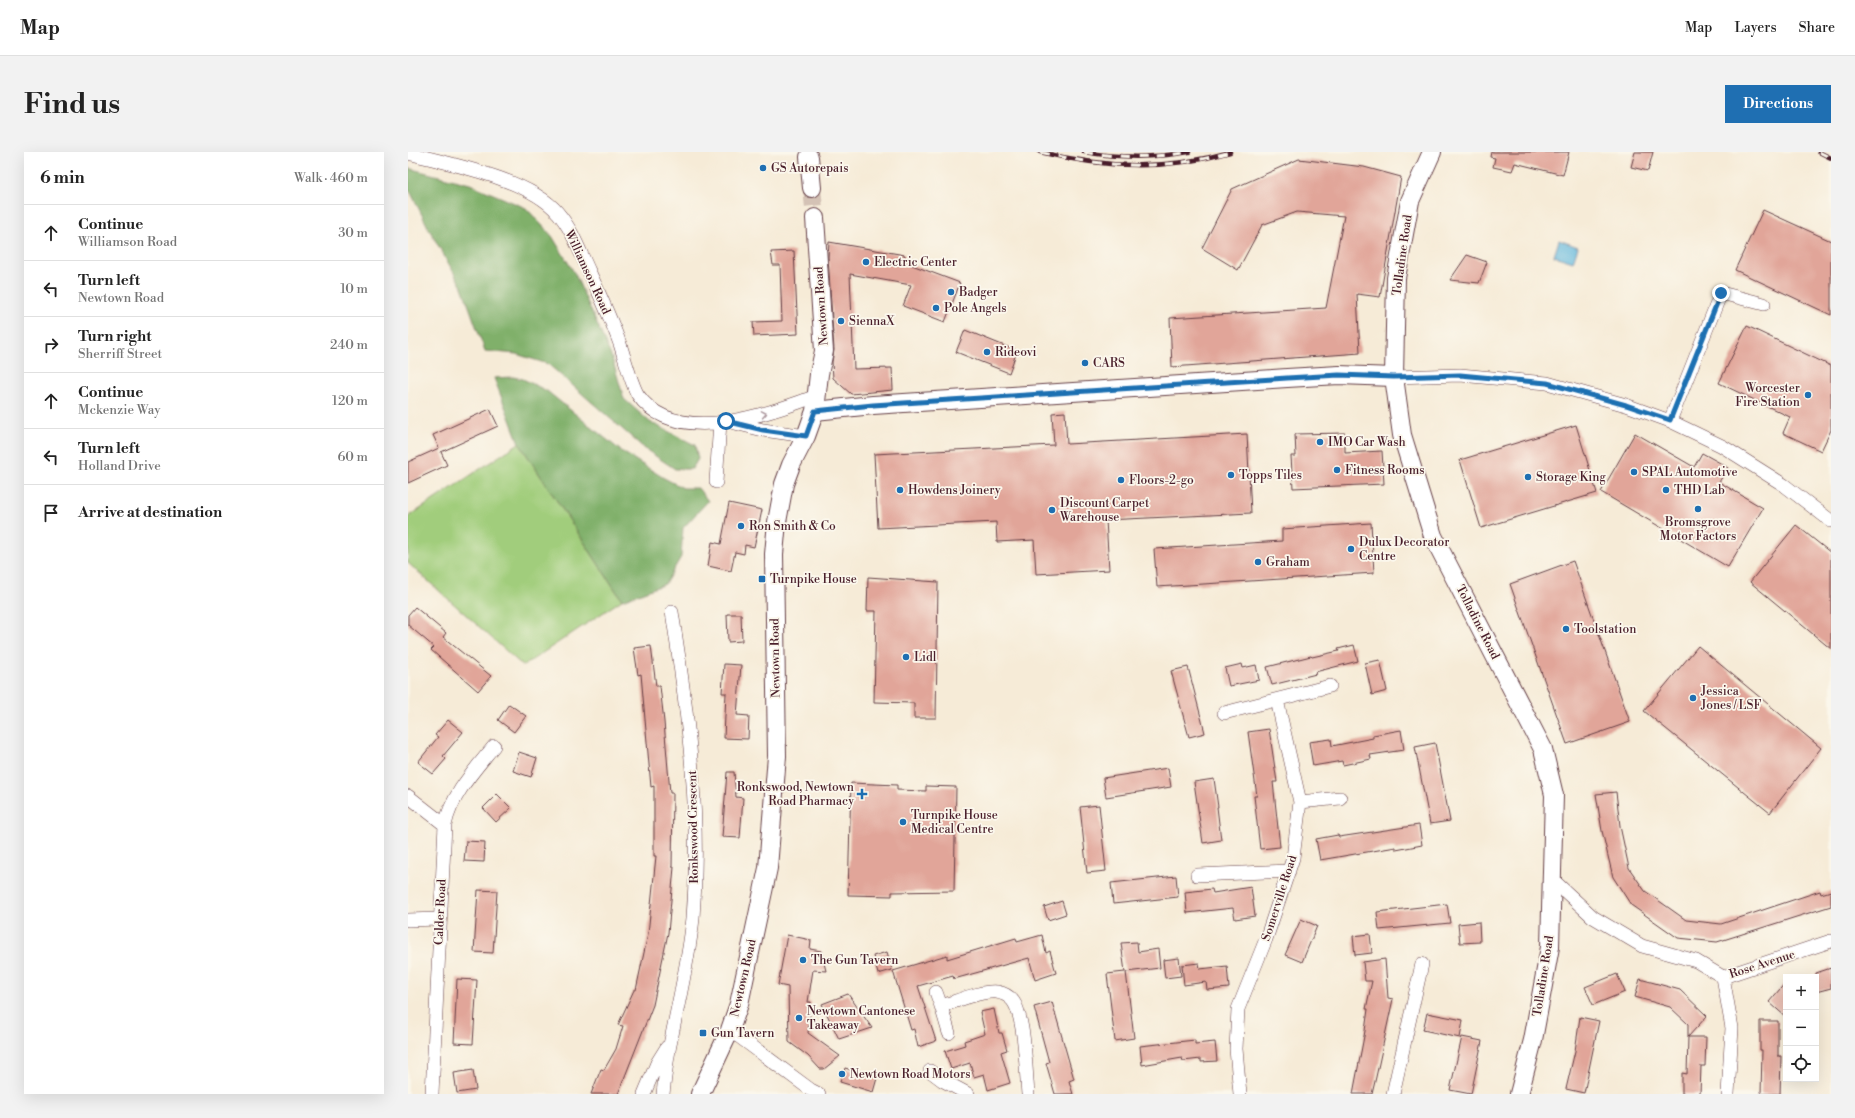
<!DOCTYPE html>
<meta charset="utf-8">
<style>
:root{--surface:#fff;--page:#f2f2f2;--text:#222;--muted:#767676;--line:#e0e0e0;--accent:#1f6fb2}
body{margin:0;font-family:"Libre Bodoni",serif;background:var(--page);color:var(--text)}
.controls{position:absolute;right:12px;bottom:12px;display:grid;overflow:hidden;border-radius:0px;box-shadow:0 4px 16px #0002}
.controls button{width:36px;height:36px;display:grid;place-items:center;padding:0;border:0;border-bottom:1px solid var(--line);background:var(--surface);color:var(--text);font:20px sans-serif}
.stop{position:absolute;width:12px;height:12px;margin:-9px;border:3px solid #1f6fb2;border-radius:50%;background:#fff}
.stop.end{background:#1f6fb2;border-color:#fff;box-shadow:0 1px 4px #0008}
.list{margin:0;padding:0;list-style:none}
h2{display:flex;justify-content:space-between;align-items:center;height:52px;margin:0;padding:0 16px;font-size:17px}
h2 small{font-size:13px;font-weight:400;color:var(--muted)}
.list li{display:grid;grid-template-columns:26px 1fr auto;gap:12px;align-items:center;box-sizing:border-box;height:56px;padding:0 16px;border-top:1px solid var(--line)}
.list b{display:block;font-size:15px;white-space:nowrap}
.list p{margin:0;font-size:13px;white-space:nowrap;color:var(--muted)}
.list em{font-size:13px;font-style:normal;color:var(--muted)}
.icon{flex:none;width:22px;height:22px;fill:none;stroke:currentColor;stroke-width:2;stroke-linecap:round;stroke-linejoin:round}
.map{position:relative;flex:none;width:1423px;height:942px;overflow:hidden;border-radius:0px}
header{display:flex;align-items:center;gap:24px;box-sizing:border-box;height:56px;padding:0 20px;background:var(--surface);border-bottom:1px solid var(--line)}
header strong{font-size:19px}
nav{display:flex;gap:22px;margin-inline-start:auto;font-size:14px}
.intro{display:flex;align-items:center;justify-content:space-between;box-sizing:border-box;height:96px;padding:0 24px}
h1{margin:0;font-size:28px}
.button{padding:10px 18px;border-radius:0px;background:var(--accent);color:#fff;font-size:14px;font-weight:700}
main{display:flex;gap:24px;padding:0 24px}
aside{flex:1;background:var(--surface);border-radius:0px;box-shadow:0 4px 16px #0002}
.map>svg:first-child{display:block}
.green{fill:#a1cd7b;stroke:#767653}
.forest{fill:#80b06b;stroke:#65684b}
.water{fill:#5eb6db;stroke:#546a83}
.building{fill:#e1a599}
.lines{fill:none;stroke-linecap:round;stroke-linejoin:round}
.secondary-tunnel{stroke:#d4c2b5;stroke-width:18;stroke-dasharray:18 9;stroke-linecap:butt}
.street-casing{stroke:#643e45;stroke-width:14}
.secondary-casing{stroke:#643e45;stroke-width:20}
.street{stroke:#fff;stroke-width:13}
.secondary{stroke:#fff;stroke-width:18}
.rail-casing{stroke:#4a1f2b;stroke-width:4.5}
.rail{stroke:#fbf7ec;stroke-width:3;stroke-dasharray:9;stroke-linecap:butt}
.oneway{stroke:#ae9aa0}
.route{stroke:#1f6fb2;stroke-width:5}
.poi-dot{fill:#1f6fb2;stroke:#fbf7ec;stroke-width:1.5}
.labels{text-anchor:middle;stroke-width:3.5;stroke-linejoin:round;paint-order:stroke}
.poi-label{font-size:12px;fill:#4a1f2b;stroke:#fbf7ec;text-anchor:start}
.street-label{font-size:12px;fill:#4a1f2b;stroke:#fbf7ec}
</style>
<header>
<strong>Map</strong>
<nav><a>Map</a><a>Layers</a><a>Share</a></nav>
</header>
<div class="intro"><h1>Find us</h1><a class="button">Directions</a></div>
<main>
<aside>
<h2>6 min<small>Walk · 460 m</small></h2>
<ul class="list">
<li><svg class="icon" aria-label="ahead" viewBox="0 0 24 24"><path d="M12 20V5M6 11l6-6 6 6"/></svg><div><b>Continue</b><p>Williamson Road</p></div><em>30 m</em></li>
<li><svg class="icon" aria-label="left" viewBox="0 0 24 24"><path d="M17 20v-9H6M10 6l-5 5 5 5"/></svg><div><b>Turn left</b><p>Newtown Road</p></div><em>10 m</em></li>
<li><svg class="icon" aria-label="right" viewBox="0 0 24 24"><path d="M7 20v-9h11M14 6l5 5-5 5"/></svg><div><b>Turn right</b><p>Sherriff Street</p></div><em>240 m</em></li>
<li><svg class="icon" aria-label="ahead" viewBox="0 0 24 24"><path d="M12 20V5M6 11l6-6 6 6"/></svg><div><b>Continue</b><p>Mckenzie Way</p></div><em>120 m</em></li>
<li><svg class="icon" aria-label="left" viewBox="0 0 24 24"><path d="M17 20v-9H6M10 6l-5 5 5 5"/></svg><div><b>Turn left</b><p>Holland Drive</p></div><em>60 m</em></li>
<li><svg class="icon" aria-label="arrive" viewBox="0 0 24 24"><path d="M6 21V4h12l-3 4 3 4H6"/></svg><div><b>Arrive at destination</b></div></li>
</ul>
</aside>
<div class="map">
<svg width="1423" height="942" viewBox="0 0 1423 942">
<rect width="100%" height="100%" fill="#fbf7ec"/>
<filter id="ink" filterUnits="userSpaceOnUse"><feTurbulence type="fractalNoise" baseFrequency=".025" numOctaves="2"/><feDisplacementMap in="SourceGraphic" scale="8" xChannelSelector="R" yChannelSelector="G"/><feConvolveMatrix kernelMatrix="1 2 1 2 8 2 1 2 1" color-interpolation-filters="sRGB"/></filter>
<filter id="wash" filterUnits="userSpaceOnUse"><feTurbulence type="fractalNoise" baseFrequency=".012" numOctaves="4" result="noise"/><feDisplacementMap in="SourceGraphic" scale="16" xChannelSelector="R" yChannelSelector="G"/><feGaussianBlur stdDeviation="0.9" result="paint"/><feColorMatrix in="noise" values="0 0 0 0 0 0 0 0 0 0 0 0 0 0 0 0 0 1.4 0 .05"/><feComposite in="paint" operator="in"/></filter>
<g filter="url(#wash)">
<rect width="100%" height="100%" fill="#f6ebd7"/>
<path class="green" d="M111,291L214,448L115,514L0,411V365Z"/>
<path class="forest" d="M0,16L62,32L118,56L144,84L167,122L204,206L216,247L242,270L287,293L290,307L284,317H267L237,297L140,212L108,202L77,199L54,135L22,79L2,39H0Z
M105,225L115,227L139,239L213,299L256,326L275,336H290L300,349L275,376L273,405L257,432L214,448L111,291L86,226Z"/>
<path class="water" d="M1151,88L1170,95L1165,110L1146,104Z"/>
<g id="blocks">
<path class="building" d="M1083,0H1161L1155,23L1107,11L1104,19L1085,15L1087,6L1082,5Z
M1227,0H1245L1240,19L1223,15Z
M891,7L956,15L993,25L972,145L949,142L952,201L764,215L762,166L918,156L936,64L889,60L854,73L830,118L794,96L824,37Z
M1355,58L1423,89V163L1327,118Z
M421,90L497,103L496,110L552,131L537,170L495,154L503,133L442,122L446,217L484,216L485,238L443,242L425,226L424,210L426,198L420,105Z
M386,99L390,182L346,184L345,170L374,169L372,113H365L363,100Z
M1059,103L1079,110L1071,131L1042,128Z
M1339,174L1423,214V278L1413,299L1375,281L1382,265L1311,231Z
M557,178L609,199L601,221L548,200Z
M82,257L90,274L33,300L39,313L0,331V310L31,296L25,283Z
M657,260L659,292L839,282L843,361L698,368L701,418L628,422L626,388L589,390L588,370L470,376L466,302L646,293L644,261Z
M1168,273L1189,341L1073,376L1052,308Z
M937,281V301L974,299L976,332L885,336L883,304H888L887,282Z
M1227,281L1286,315L1294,301L1314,312L1320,316L1311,330L1355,356L1320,415L1193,340Z
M321,351L354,358L346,395L337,393L336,402L327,400L323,419L300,414L304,390L313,392Z
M963,371L966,421L749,435L746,397L874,389V377Z
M1388,373L1423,401V497L1342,430Z
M1165,409L1222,570L1159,592L1102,432Z
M460,425L530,430L528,566H506V551L466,550L468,459H459Z
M7,455L38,481L35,485L83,524L70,539L23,498L26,495L0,473V463Z
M319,462H333L334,489L320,490Z
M946,493L950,509L907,520L908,522L864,533L859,515L903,504L904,505L931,499L930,497Z
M243,494L248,534H252L256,570L262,641H265L264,715H266L260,781L245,853L210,942H183L193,917L196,918L208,897L215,874L210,873L226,838H228L240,782L248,704H246V634L243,635L233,522L230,523L226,496Z
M1290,494L1413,596L1362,661L1236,559Z
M972,508L979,539L964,543L957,511Z
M316,512L333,513L329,563L341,564L340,587L316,586L318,541H314Z
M834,512L835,516L848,513L851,528L821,534L817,516Z
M780,515L797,581L781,585L763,519Z
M101,552L118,564L106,580L90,568Z
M40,568L55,580L35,604L38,607L25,622L10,610L30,585L27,583Z
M861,577L869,630H865L872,695L852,697L846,644H849L840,580Z
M993,578L996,598L962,603L963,607L935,613L934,609L905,614L901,590L923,587L924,594L965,586V583Z
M1027,591L1042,669L1022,672L1007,595Z
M111,600L129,606L123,625L105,619Z
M760,616L763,635L698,645L695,626Z
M319,620H326L328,645L335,646L332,686L314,685Z
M806,627L810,655H809L813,688L795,691L786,630Z
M443,631L489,633V638L518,639V634L548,635L546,739L484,740V744L440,743Z
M1208,640L1212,674L1221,716L1237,739L1278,768L1313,772L1412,739L1413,742L1423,739V754L1309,790L1270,786L1223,753L1205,725L1194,679L1188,642Z
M89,642L103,656L88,670L75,656Z
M691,653L698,719L679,721L672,655Z
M1011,673L1014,693L988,698V695L912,708L908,687L930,683L931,685Z
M58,689L77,690L76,710L56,709Z
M768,724L770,745L705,752L703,731Z
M843,735L847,764L827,767L825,756L779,761L777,740L804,737L805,741Z
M70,738L89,739L85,801L66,800Z
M654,749L658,762L640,768L636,755Z
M1039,752L1042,771L971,778L969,760Z
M893,767L909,774L894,810L877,803Z
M1071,770L1072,790L1052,791L1050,772Z
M962,782L964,801L947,803L945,784Z
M379,783L403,788L402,797L413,799L418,819L405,818L400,850H403L400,881L432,904L416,917H412L400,904L381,890L380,835L370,833Z
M634,783L638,801L642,799L648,821L627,828L621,806L546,827L545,824L510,834L528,889L510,895L506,877L503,878L485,819L539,803V807L608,786L609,790Z
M729,790L730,800L750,797L752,816L718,820L726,886L707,889L699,822L717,820L713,791Z
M479,800L484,818L470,822L465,804Z
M771,806L773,824L757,826L755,808Z
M977,807L980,846L985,847L968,925L964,942H945L957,879L960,857H958L964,829H957L955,810Z
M791,811L792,817L819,814L821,836L799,838L798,830L776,833L774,813Z
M1423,816V836L1408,840V821Z
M1209,822L1217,840L1185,853L1177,835Z
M49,827L69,828L65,892L46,891Z
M1232,827L1272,838L1299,864L1280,885V872L1262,855L1227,845Z
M1378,830V865L1361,850Z
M440,842L464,876L431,887L414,852Z
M644,850L666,927L661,929L665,942H647L638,911L641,910L626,855Z
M586,857L591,881H594L599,898L593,900L602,931L580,938L576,922L566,925L562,911L543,917L537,899L557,893L556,889L577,882L572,860Z
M1019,861L1055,868L1052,886L1015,878Z
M1172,865L1191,869L1176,941L1158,937L1167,899Z
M1352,869H1370V904H1373L1372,942H1353L1354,898H1352Z
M1054,885L1074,889L1063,942L1042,938Z
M1280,885H1298L1297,914H1293L1292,942H1274V921L1279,922Z
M787,888V892L807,890L809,909L793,910V907L775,909L774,906L734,913L732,894Z
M437,916L469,926L465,940L432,930Z
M65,918L68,938L49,941L46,921Z"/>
</g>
</g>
<g filter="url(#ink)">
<use href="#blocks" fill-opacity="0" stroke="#643e45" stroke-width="1"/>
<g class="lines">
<path class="secondary-tunnel" d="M404,36L407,66"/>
<defs>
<path id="street" d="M0,1C42,12 122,27 150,61C164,77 172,100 181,119C192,143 203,167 212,192C216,204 224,234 230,243C267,296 361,262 408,244
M986,225L1052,223L1139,231L1218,253L1262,269L1314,294L1376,333L1423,369
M1262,269L1313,141L1356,152
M323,270L355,278L398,284
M308,330L312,270
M816,561L922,534
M0,644L37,673
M892,650L932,646
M789,723L881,719
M1145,728L1185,765L1234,794L1288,809L1315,825L1423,789
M0,768L31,767
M1315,825L1324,876L1320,942
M528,840L533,854
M322,878L403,938L411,942
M541,881L533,854C547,850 574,838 589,840C595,841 601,844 605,849C617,865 618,920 620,942
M522,919L534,928L560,942
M24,942L37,673C44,642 66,619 86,594
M236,942L249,911L259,895
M255,942C257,924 259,906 263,888C271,847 281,807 285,766C293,663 280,561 264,460
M832,942L828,897L830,857L858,787L885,706L892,650L869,548
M985,942L1014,812"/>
<path id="secondary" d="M1024,0L1002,49L988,126L986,225L994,283L1025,384L1135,597L1146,643L1142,795L1125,888L1111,942
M401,5L404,36
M407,259L465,253L879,226L931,223L986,225
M292,942L322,878L331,852L360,716L369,604L366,402L369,370L376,332L383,313L398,284L407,259L411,222L416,199L407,66"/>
</defs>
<use href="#street" class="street-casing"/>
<use href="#secondary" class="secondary-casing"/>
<use href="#street" class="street"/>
<use href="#secondary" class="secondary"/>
<defs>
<path id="rail" d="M632,0C697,16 757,19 822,0
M676,0C710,6 747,6 781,0
M1411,0L1423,6"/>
</defs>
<use href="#rail" class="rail-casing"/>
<use href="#rail" class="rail"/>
</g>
<defs><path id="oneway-chevron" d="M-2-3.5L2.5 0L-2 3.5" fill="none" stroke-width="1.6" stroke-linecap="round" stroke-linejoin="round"/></defs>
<use class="oneway" href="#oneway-chevron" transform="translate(356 262) rotate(-10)"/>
</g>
<g class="lines" filter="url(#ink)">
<path class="route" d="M318,269L355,278L398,284L407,259L465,253L879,226L931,223L986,225L1052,223L1139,231L1218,253L1262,268L1313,141"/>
</g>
<g class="poi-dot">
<circle cx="355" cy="16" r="4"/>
<circle cx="458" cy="110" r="4"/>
<circle cx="543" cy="140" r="4"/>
<circle cx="528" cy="156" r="4"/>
<circle cx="433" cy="169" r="4"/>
<circle cx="579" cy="200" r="4"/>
<circle cx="677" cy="211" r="4"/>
<circle cx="1400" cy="243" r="4"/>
<circle cx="912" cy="290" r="4"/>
<circle cx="929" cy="318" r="4"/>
<circle cx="1226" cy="320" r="4"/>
<circle cx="823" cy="323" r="4"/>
<circle cx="1120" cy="325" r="4"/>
<circle cx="713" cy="328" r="4"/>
<circle cx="492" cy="338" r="4"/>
<circle cx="1258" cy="338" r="4"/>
<circle cx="1290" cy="357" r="4"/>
<circle cx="644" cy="358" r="4"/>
<circle cx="333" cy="374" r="4"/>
<circle cx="943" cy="397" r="4"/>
<circle cx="850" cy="410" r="4"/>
<rect x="350" y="423" width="8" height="8" rx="2"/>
<circle cx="1158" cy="477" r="4"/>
<circle cx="498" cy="505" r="4"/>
<circle cx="1285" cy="546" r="4"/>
<path d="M452 636h4v4h4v4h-4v4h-4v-4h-4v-4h4z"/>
<circle cx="495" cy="670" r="4"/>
<circle cx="395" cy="808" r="4"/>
<circle cx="391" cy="866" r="4"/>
<rect x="291" y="877" width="8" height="8" rx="2"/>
<circle cx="434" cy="922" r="4"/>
</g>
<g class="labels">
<g class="poi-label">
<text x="363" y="20">GS Autorepais</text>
<text x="466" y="114">Electric Center</text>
<text x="551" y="144">Badger</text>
<text x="536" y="160">Pole Angels</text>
<text x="441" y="173">SiennaX</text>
<text x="587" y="204">Rideovi</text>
<text x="685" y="215">CARS</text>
<text x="1392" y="240" text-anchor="end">Worcester<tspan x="1392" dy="14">Fire Station</tspan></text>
<text x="920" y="294">IMO Car Wash</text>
<text x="937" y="322">Fitness Rooms</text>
<text x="1234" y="324">SPAL Automotive</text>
<text x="831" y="327">Topps Tiles</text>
<text x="1128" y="329">Storage King</text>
<text x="721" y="332">Floors-2-go</text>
<text x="500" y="342">Howdens Joinery</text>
<text x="1266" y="342">THD Lab</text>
<text x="652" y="355">Discount Carpet<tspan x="652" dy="14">Warehouse</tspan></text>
<text x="1290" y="374" text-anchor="middle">Bromsgrove<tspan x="1290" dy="14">Motor Factors</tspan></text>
<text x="341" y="378">Ron Smith &amp; Co</text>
<text x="951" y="394">Dulux Decorator<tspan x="951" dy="14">Centre</tspan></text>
<text x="858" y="414">Graham</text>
<text x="362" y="431">Turnpike House</text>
<text x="1166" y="481">Toolstation</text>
<text x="506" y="509">Lidl</text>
<text x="1293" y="543">Jessica<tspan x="1293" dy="14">Jones / LSF</tspan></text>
<text x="446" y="639" text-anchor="end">Ronkswood, Newtown<tspan x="446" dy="14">Road Pharmacy</tspan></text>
<text x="503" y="667">Turnpike House<tspan x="503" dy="14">Medical Centre</tspan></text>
<text x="403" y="812">The Gun Tavern</text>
<text x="399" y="863">Newtown Cantonese<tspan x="399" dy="14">Takeaway</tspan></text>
<text x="303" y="885">Gun Tavern</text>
<text x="442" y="926">Newtown Road Motors</text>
</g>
<g class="street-label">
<text transform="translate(994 103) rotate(-82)" y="4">Tolladine Road</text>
<text transform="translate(180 120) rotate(65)" y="4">Williamson Road</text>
<text transform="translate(413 154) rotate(-94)" y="4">Newtown Road</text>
<text transform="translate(1070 470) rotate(63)" y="4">Tolladine Road</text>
<text transform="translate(367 506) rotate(-91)" y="4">Newtown Road</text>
<text transform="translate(285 675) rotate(-91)" y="4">Ronkswood Crescent</text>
<text transform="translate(871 746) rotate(-72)" y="4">Somerville Road</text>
<text transform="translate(32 760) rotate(-87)" y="4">Calder Road</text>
<text transform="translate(1354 812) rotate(-18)" y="4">Rose Avenue</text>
<text transform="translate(1135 824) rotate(-81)" y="4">Tolladine Road</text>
<text transform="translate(335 826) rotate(-77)" y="4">Newtown Road</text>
</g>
</g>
</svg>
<div class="controls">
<button>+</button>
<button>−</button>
<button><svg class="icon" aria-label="locate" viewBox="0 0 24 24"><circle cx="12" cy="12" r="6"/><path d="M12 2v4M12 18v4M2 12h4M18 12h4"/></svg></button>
</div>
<div class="stop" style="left:318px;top:269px"></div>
<div class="stop end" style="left:1313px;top:141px"></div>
</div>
</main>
